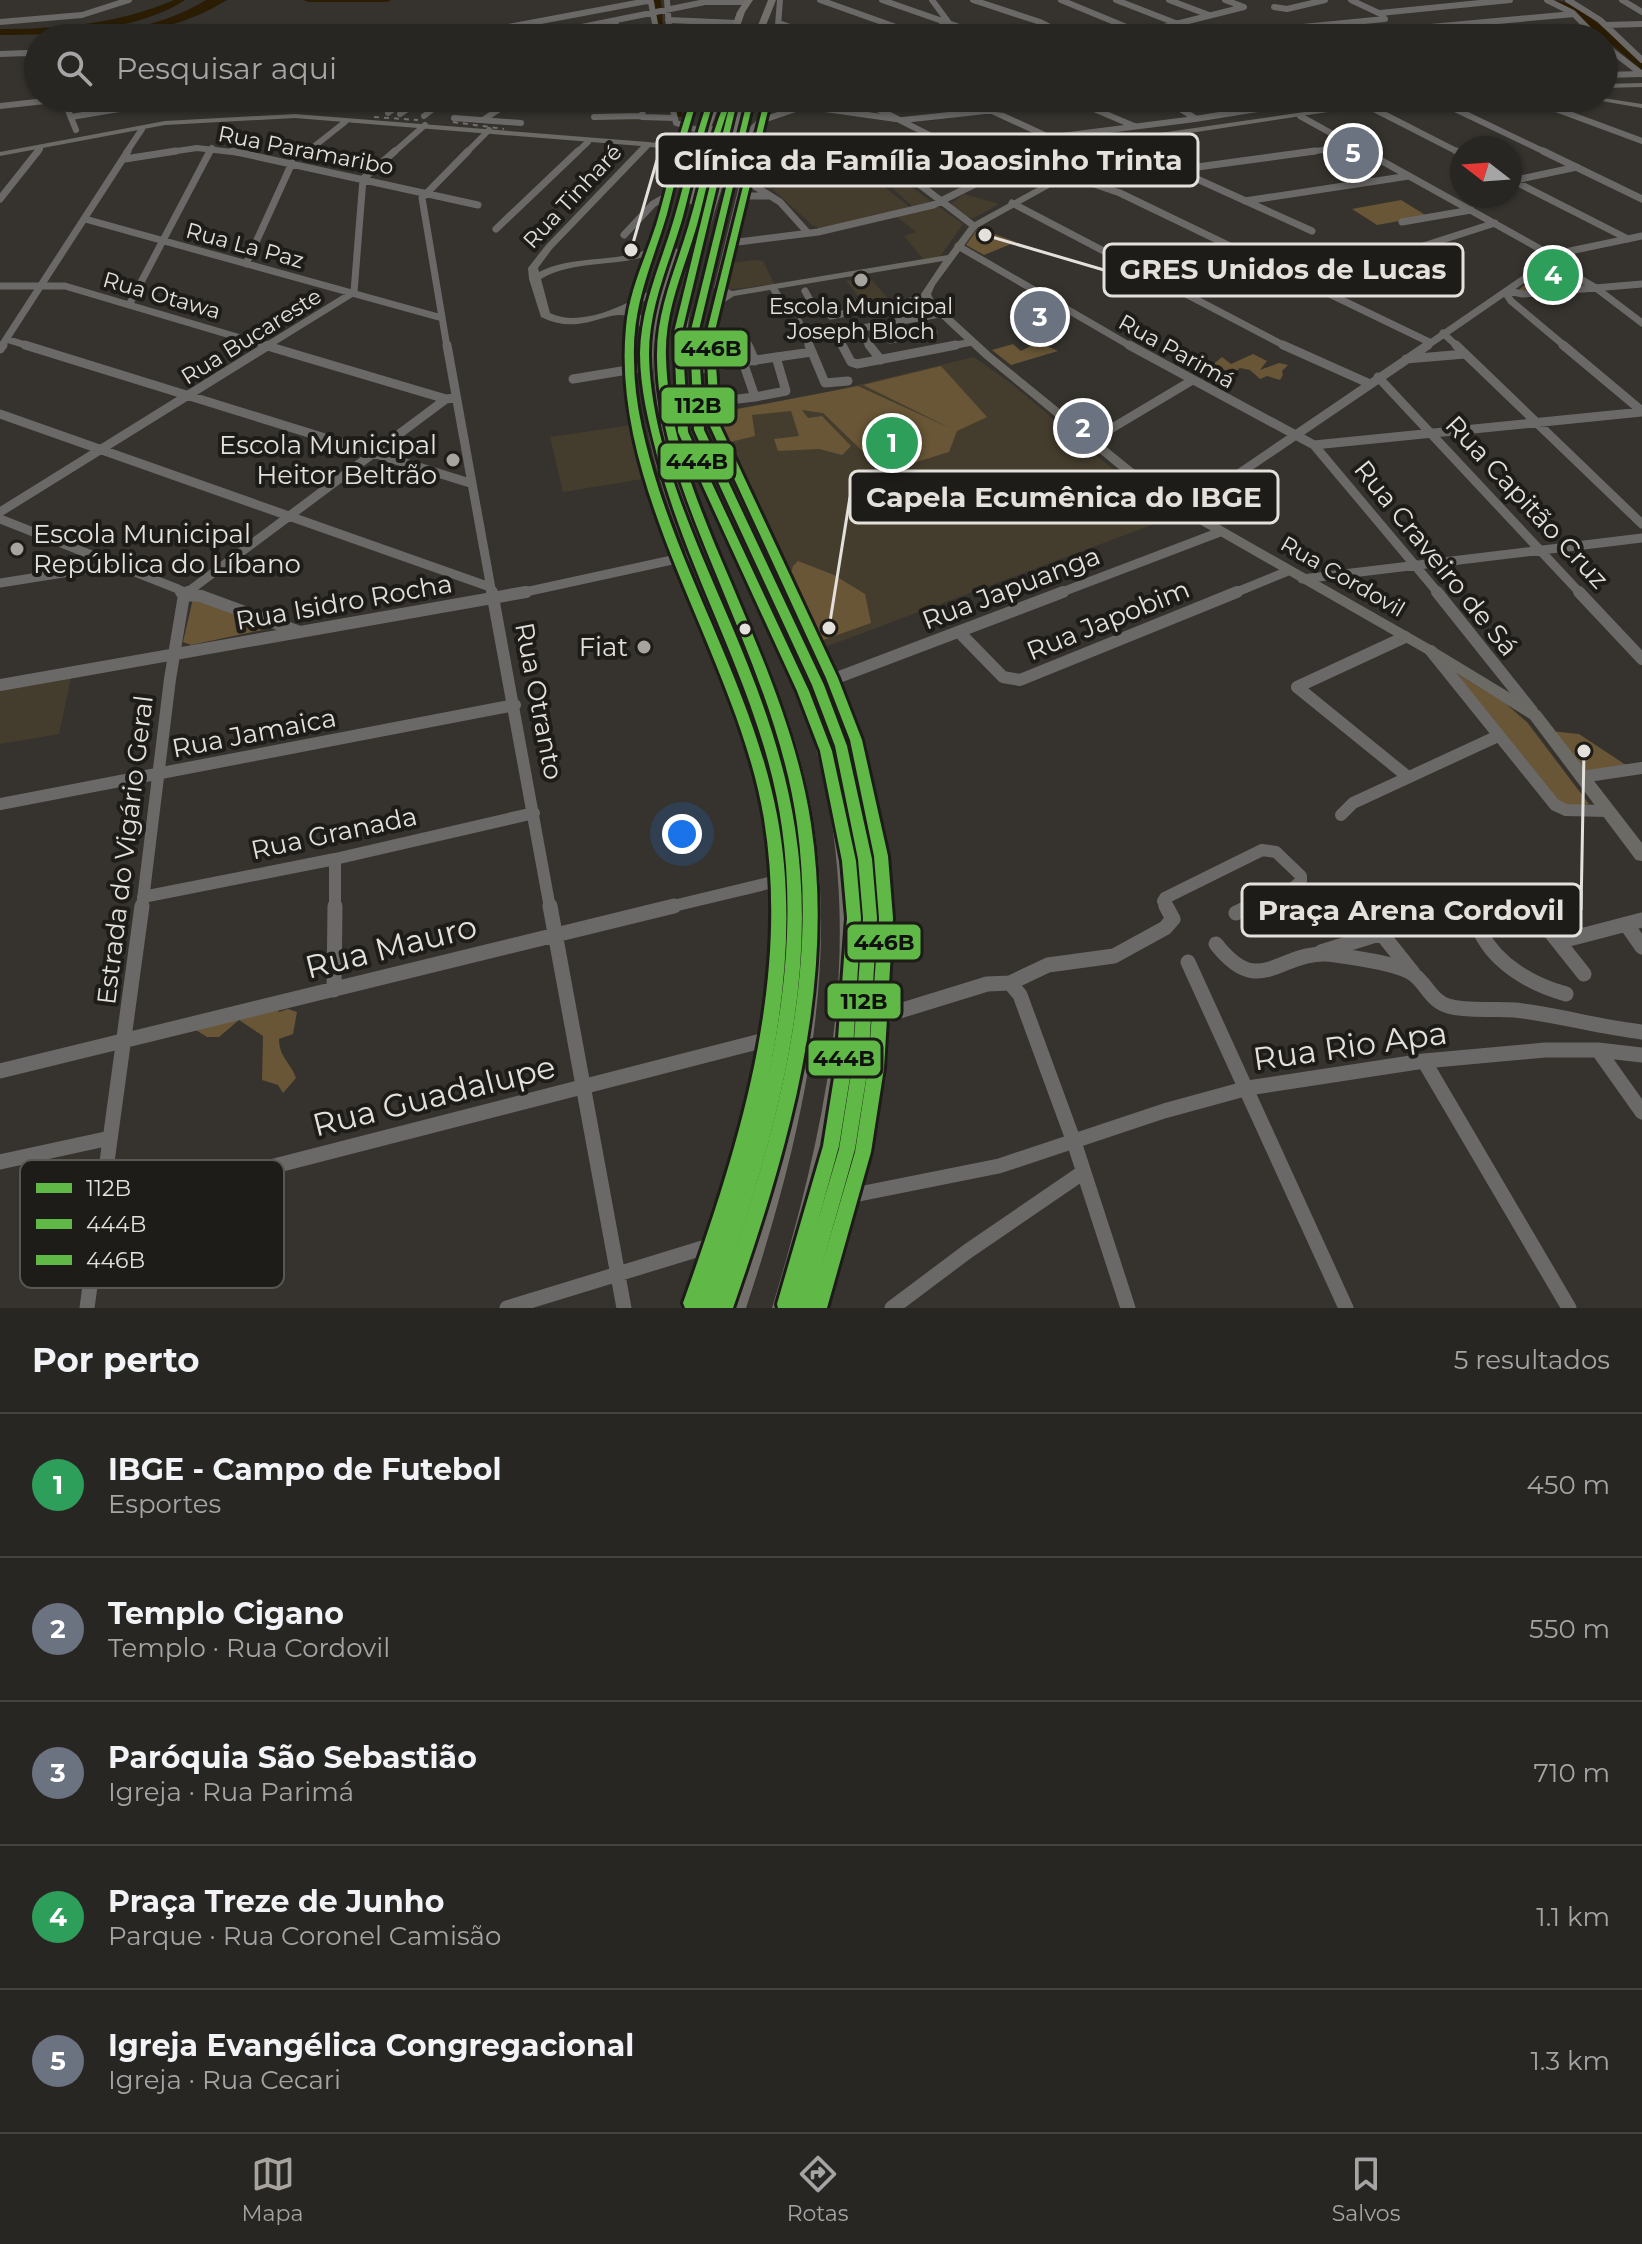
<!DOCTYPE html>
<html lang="pt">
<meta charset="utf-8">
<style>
:root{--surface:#282622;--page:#34322f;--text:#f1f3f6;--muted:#a5a5a5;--line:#444340;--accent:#a7a39e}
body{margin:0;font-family:Montserrat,sans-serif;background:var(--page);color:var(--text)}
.compass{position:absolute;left:1450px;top:136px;width:72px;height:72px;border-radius:50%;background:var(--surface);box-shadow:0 2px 6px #0004;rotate:287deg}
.you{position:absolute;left:682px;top:834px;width:28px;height:28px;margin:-20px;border:6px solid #fff;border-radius:50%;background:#1a73e8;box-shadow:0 0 0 12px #1a73e833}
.badge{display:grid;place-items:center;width:52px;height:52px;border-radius:50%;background:var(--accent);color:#fff;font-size:26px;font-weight:700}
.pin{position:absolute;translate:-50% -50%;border:4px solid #fff;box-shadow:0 2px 8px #0006}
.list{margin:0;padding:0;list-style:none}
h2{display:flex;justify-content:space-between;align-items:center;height:104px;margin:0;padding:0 32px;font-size:34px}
h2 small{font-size:26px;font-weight:400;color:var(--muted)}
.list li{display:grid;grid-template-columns:52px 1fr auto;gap:24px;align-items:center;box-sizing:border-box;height:144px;padding:0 32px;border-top:2px solid var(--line)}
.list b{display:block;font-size:30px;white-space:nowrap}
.list p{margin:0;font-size:26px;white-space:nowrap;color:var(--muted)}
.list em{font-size:26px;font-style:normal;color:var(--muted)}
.icon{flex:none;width:44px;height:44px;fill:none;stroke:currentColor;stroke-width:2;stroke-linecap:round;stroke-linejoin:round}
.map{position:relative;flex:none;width:1642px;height:1308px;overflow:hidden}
.search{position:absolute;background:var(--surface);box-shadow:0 2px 6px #0004;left:24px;right:24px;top:24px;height:88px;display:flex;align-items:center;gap:20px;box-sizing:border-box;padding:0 28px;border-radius:44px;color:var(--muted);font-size:30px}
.sheet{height:824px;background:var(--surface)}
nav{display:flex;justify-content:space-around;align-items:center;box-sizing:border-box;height:112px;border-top:2px solid var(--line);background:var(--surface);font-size:22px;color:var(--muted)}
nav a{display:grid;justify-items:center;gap:4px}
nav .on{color:var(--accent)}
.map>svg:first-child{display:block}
.built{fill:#443d2e}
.green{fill:#685636}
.water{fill:#2a1d04}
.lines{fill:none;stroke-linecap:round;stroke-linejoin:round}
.river{fill:#2a1d04;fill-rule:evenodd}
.minor-far4{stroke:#6b6967;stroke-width:6}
.minor-far3{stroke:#6b6967;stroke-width:7}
.minor-far2{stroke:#6b6967;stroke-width:9}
.minor-far1{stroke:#6b6967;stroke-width:12}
.minor{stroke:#6b6967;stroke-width:15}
.major{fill:#6c6a65;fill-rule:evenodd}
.highway{fill:#726f6b;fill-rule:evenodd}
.rail{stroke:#726f6d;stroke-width:2;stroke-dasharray:5 5;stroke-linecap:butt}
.highway-bridge-far1{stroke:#726f6b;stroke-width:8}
.highway-bridge{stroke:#726f6b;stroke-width:11}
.bus-1-casing{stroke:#1e1c18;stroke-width:6}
.bus-2-casing{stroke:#1e1c18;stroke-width:6}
.bus-3-casing{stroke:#1e1c18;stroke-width:6}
.bus-1{fill:#60b946;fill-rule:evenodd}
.bus-2{fill:#60b946;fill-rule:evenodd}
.bus-3{fill:#60b946;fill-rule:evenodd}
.poi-dot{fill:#a7a39e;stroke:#1e1c18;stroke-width:3}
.bus-dot{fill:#e4e0db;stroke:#1e1c18;stroke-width:3}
.labels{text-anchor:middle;stroke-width:8;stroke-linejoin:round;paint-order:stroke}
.far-street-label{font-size:22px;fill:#e4e0db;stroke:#1e1c18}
.far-poi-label{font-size:22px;fill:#e4e0db;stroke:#1e1c18}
.poi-label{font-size:26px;fill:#e4e0db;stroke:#1e1c18;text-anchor:end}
.street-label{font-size:26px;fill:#e4e0db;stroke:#1e1c18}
.near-street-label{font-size:32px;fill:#e4e0db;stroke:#1e1c18}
.key{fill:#1e1c18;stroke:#595752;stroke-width:2}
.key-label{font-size:22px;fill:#e4e0db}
.leader{fill:none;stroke:#e4e0db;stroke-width:3}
.callout-dot{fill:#e4e0db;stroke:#1e1c18;stroke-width:3}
.callout{fill:#1e1c18;stroke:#e4e0db;stroke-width:3}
.callout-label{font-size:28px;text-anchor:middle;font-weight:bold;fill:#e4e0db}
.line-badge{stroke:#1e1c18;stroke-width:3}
.pale-badge-label{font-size:22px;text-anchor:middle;font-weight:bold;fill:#111}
</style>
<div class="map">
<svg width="1642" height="1308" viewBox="0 0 1642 1308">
<rect width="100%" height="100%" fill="#36332e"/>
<path class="built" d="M772,159L816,164L805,179H810L819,166L893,174L963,224L939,258L924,260L904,236L916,232L896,216L913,207L886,182L879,183L911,208L821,229L812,225L772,189L793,184L786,178H803L765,173L771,166L757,164Z
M964,194L999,204L974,218L966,217L949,205Z
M754,260L763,261L774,284L726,290L731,263Z
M869,277L891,302L866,306L846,281Z
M974,357L1012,384L1140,492L1176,516L814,651L770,554L731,485L703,414L808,397Z
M632,425L649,478L563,492L550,437Z
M71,678L59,734L0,744V690Z"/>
<path class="green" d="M1401,200L1427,216L1377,225L1352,209Z
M978,228L1016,242L984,255L966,245Z
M1551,265L1585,286L1524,294L1517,291Z
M1038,342L1058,351L1011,365L992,350L1013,344L1021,351Z
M1253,354L1267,361L1260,370L1279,363L1288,365L1282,371L1283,375L1280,380L1267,376L1260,379L1250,370L1240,368L1235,372L1210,367L1222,357L1231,364Z
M941,366L987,417L957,431L949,452L884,472L823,413L802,410L808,418L822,416L851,446L842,455L819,449L778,451L774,439L799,436L791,411L752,415L755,436L718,445L708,419L717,413L858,386L952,429L863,385Z
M798,561L834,575L865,594L871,623L812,644L787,584L793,566Z
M194,594L270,625L267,629L191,645L183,642Z
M1451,670L1505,703L1527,722L1589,804L1561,807Z
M1550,731L1579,734L1629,767L1583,775Z
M276,1006L279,1012L288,1009L297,1012L293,1034L279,1039C279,1057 291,1063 296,1078L283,1093L278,1085L262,1080L263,1036L239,1020L219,1037H207L196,1030Z"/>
<path class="water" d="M206,0H227C182,28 127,38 74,38C119,33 167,24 206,0Z"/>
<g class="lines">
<path class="river" d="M174,0H185C137,32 56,35 0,35V29C60,29 118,24 174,0Z
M304,0H391L387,2H308Z
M653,0H661L664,38H656Z
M1552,0C1581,0 1619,44 1642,62V70L1587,24Z
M669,98H679L683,117H675Z"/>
<path class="minor-far4" d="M820,0L927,38
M882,0L991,38
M932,0L949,23
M973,0L1040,22L1071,38
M1061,0L1141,33
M1116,0L1178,24
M1169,0L1209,15
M1351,0L1383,15
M1547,0L1573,13L1597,38
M1568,0L1600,20L1642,60
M1622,0L1642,12
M1274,7L1287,9L1325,0
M1380,13L1510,0
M668,20L737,23
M615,21L619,38
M0,22L82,15L129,0
M779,23L820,38
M596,25L599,38
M1605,25L1642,24
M1282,29L1385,19
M567,30L705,2H747
M632,31L634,38
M1387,31L1574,14
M450,38L647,1L651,2L656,29L653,38
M560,38L559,32L567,30
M666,38L669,27L667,0
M693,38L699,28
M777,38L780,0
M900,38L949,24
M1017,38L1052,27
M1120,38L1244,7L1225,0
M1570,38L1596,36
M1604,45L1642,74
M0,54L27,53L38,57
M1604,75L1641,74
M63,98L76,130
M478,98L507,104
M670,98L676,123L698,130L879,149H958L1195,119L1326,98
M686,98L690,128
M856,98L957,149
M964,98L1051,138
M1162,98L1195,118
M1432,98L1547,153
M1526,98L1642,141
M1073,100L1134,126
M559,102L641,99L644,100L642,117L675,118
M355,104L363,98
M0,106L63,99
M804,106L903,120L1077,101
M1368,106L1460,153
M388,113L409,98
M400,114L424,98
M424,116L447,98
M1300,116L1367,153
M71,117L185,98
M594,117L642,116
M454,118L521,123
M483,120L516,98
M760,121L766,98
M1183,133L1187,153
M744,137L760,121L828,98
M307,152L345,122
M37,153L40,149
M126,153L142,129
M163,153L197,148L241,153
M209,153L212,148
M393,153L425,125
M466,153L489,130
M576,153L588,142
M1300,153L1354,146"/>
<path class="minor-far3" d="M232,151L478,205
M1187,151L1191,172L1197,179L1312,231
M1364,151L1551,255
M1456,151L1462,154
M1543,151L1642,199
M125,159L176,151
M894,165L974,226
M1190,168L1315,151
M1065,174L1120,193L1429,342
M1510,179L1628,239
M745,180L780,202L808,233
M1511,181L1577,167
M741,196H770
M0,199L38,151
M1245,201L1409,176
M1012,203L1287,347
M85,219L442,318
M1402,222L1471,210
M496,229L578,151
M624,235L653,204L667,196
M730,243L818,232L933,205L1013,165L1016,156L1081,165
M958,246L1132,347
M1551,255L1642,236
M1550,261L1596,288L1642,323
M246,264L292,163
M1308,283L1495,223
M0,286H65L271,347
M773,288L789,313L816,311L805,291
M1507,291L1523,294L1642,284
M1505,292L1511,301L1566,347
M129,305L210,151
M634,306L650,252
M831,316L927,298
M799,322L810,347
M876,326L890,340L934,332
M857,329L871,347
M743,332L749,347
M1443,333L1458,347
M6,339L32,347
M1,347L128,151
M265,347L354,292L363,179L395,151
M447,347L422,198L468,151
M843,347L837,336L840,332L940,314
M946,347L972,342
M1425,347L1550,261L1551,255"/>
<path class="minor-far2" d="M25,345L470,483
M264,345L446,399L455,398
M447,345L492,594
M748,345L755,361
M842,345L851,362L857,364L956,345
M869,345L881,360
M1129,345L1314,445L1439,594
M1283,345L1368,383
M1456,345L1642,524
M1563,345L1642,411
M717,347L718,366
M0,349L3,345
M812,352L825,383L848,381
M1406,359L1465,354
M694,373L707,367L812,352L809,345
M713,375L721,401L755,397L743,362
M1378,377L1581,594
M573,379L646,367
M755,397L786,391L776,357
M0,414L490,587
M1092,440L1191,381
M1314,445L1642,412
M1184,511L1428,345
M0,512L269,345
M0,519L178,589L183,594
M1302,579L1642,538
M0,583L114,565
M185,594L446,399
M516,594L695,555
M1057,594L1220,532
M1232,594L1288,571"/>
<path class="minor-far1" d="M181,592L184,595
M492,592L550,908
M1437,592L1532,711
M1579,592L1642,659
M184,595L188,592
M184,595L201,596L297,631
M959,632L1003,677L1020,680L1237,592
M1405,637L1297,687L1408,777
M1431,651L1555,805L1566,810L1608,811
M0,685L526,592
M818,685L1063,592
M1581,777L1642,768
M0,804L515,705
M1341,815L1353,803L1498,736
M143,897L335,859L534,813
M142,908L170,679L184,595
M335,908V859
M665,908L794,877
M1167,908L1163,901L1165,898L1262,850L1276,852L1301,876V881L1292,889L1247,908"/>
<path class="minor" d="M550,906L624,1308
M1236,913L1251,906
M1626,924L1642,947
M1381,933L1413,973
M1553,935L1584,974
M1216,944C1262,1003 1280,946 1336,955C1355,958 1398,963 1413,974C1427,984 1430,1000 1448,1006C1470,1012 1493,1008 1515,1010C1558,1015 1599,1027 1642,1032
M1321,952L1424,920
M1188,962L1346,1308
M1010,983L1048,965L1114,956L1165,928L1173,919L1166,906
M1010,983L1020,995L1074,1142L1128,1308
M334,990L335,906
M1566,994C1533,985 1497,965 1481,933L1519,916L1535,920L1550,932L1569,939L1642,920
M864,1022L987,984L1010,983
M1598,1050L1642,1112
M1424,1061L1569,1308
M0,1071L674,906
M0,1162L110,1138
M834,1199L999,1166L1164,1111L1248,1088L1424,1061L1545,1050H1598L1642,1055
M99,1211L784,1035
M87,1308L142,906
M507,1308L732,1239
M892,1308L968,1251L1082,1173"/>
<path class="major" d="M1642,83V87L1604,88V84Z
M1400,98H1420L1118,144L1122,146L1121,148L977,228L935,285L931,294L934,301L992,354L1162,492L1436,648L1540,711L1642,843V861L1636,860L1530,719L1426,654L1154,498L984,358L924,302L921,294L943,261L734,296L723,303L712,336L697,356L693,357L688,354L702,336L714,301L724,294L714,288L745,161L752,163L724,287L732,291L948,255L971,224L1117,144C1043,155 967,167 892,167C822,168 753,158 684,151L653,254C617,268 574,259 541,279L550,313C574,325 606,313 629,302C639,298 647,290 657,290V294L626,311L641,315L651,329L646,332C640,329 638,323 633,319C619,309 600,321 584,323C569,326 555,324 541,317L529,279L528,268L546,245L641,146L295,118L165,125L0,156V152L165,121L295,114L648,142L837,162H894L1016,154ZM650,147L676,150L646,250C611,263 572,255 539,272L538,268L552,249Z
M1584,98H1603L1642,104V108Z"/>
<path class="highway" d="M745,0H753L745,12L736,38H728L737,12Z
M768,0H776L761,38H753Z
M714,98H722L710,130L702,132Z
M738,98H746L738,131L733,134L728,131Z
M689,161L694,164L688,199L697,165L702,162L707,165L697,202L692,205L687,202L675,248L683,251C676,280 667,309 665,340C664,369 670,401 676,429C702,540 764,637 796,745C852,930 805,1130 746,1308H722L764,1173L719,1308H695C745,1171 797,1022 785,873C780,809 762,746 740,686C701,581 643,478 640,364C639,319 656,277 669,235C676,212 680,188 684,164ZM655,327C639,476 755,637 788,783C775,735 758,689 739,644C697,545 642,438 655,327Z
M730,164L738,166L700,334L706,430L826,685L850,746L863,796L878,882L880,918L867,1097L858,1149L813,1308H772C825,1132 865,950 821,768C802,685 759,610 724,534C697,475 670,416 673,350C675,289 699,231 716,174L721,171L726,174C703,253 673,332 692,415L688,334Z"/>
<path class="rail" d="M374,117L418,120
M453,122L504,129"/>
<path class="highway-bridge-far1" d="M692,153L700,129
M705,153L712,130
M736,153L746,117"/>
<path class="highway-bridge" d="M689,164L693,151
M702,165L706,151
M733,166L737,151"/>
<defs>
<path id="bus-1" d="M709,98H715C701,138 693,179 682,220C669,264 649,306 649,354C650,444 696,542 731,624C759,690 784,757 795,828C821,991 769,1155 716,1308H698C752,1155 805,993 782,828C764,697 691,585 658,459C649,424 640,389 640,353C641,305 661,264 674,219C686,179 694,138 709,98Z
M748,98H754L698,334L704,430L824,685L847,746L872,859L877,918L868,1067L855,1149L810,1308H792L839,1149L852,1067L863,918L858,859L835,746L812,685L694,430L690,334Z"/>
<path id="bus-2" d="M732,98H738L682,332L688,432L809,691L832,751L856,861L861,918L852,1065L839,1146L794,1308H778L777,1304L823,1146L836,1065L847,918L842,861L820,751L797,691L678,432L674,332L730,104C715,143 708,184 697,225C684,270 664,311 666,358C668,435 700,510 730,580C763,659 798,738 811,824C836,989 787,1153 733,1308H715C770,1153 820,991 797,824C785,737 749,655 716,574C688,506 658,433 657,358C656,310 676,269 689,224C701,184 708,143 724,104L727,102L730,104Z"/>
<path id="bus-3" d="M692,98H698C685,136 677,175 667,214C652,265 632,304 634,360C634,404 646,448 659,490C695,600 755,701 777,815C803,950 771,1091 730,1219C720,1248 711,1279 699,1308H685L683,1303C738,1149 791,985 764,819C737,656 610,494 626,327C629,291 645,259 656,225C669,183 676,139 692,98Z
M767,100L770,102L714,335L720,426L838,678L862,740L888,856L893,918L884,1068L871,1152L827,1308H809L855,1152L868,1068L879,918L874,856L850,740L826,678L710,426L706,335L764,102Z"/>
</defs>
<use href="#bus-1" class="bus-1-casing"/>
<use href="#bus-2" class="bus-2-casing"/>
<use href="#bus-3" class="bus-3-casing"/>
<use href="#bus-1" class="bus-1"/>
<use href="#bus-2" class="bus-2"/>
<use href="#bus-3" class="bus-3"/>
</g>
<g class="poi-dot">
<circle cx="861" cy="280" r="8"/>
<circle cx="453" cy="460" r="8"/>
<circle cx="17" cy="549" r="8"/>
<circle cx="644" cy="647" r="8"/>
</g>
<circle class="bus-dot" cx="745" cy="629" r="7"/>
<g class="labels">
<g class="far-street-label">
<text transform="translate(306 150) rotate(11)" y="8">Rua Paramaribo</text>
<text transform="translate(572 196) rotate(-47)" y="8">Rua Tinharé</text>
<text transform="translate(245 245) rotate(15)" y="8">Rua La Paz</text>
<text transform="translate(162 295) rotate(16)" y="8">Rua Otawa</text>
<text transform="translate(251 336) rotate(-32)" y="8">Rua Bucareste</text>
<text transform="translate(1177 351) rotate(29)" y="8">Rua Parimá</text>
<text transform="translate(1343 576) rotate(30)" y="8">Rua Cordovil</text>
</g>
<g class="far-poi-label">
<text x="861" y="314">Escola Municipal<tspan x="861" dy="25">Joseph Bloch</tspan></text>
</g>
<g class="poi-label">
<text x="437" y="454">Escola Municipal<tspan x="437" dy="30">Heitor Beltrão</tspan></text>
<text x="33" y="543" text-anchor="start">Escola Municipal<tspan x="33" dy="30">República do Líbano</tspan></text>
<text x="628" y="656">Fiat</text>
</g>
<g class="street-label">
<text transform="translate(1527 502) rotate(47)" y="9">Rua Capitão Cruz</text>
<text transform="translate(1436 558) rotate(51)" y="9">Rua Craveiro de Sá</text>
<text transform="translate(1011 588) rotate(-21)" y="9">Rua Japuanga</text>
<text transform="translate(344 602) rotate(-10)" y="9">Rua Isidro Rocha</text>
<text transform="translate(1108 620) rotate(-22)" y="9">Rua Japobim</text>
<text transform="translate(539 701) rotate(79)" y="9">Rua Otranto</text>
<text transform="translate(254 733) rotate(-11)" y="9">Rua Jamaica</text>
<text transform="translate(334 833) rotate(-12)" y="9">Rua Granada</text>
<text transform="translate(125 850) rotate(-83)" y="9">Estrada do Vigário Geral</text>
</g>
<g class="near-street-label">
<text transform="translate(391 947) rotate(-14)" y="11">Rua Mauro</text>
<text transform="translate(1350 1046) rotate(-8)" y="11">Rua Rio Apa</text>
<text transform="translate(434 1096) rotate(-14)" y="11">Rua Guadalupe</text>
</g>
</g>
<rect x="20" y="1160" width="264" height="128" rx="12" class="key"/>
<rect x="36" y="1183" width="36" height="10" fill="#60b946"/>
<rect x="36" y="1219" width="36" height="10" fill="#60b946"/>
<rect x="36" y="1255" width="36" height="10" fill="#60b946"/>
<g class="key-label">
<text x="86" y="1196">112B</text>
<text x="86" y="1232">444B</text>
<text x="86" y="1268">446B</text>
</g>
<path class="leader" d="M631 250L657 160M985 235L1104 270M829 628L850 497M1584 751L1581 910"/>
<g class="callout-dot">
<circle cx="631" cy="250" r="8"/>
<circle cx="985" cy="235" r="8"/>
<circle cx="829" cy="628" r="8"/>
<circle cx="1584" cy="751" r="8"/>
</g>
<g class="callout">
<rect x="657" y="134" width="541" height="52" rx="8"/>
<rect x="1104" y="244" width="359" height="52" rx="8"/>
<rect x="850" y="471" width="428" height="52" rx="8"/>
<rect x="1242" y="884" width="339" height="52" rx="8"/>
</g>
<g class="callout-label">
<text x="928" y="170">Clínica da Família Joaosinho Trinta</text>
<text x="1283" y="279">GRES Unidos de Lucas</text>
<text x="1064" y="507">Capela Ecumênica do IBGE</text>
<text x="1411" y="920">Praça Arena Cordovil</text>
</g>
<g class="line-badge">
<rect x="673" y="329" width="76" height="39" rx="8" fill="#60b946"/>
<rect x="660" y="386" width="76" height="39" rx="8" fill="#60b946"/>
<rect x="659" y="442" width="76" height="39" rx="8" fill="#60b946"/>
<rect x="846" y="923" width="76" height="38" rx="8" fill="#60b946"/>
<rect x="826" y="982" width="76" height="38" rx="8" fill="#60b946"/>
<rect x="807" y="1039" width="75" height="38" rx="8" fill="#60b946"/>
</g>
<g class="pale-badge-label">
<text x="711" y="356">446B</text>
<text x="698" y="413">112B</text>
<text x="697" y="469">444B</text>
<text x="884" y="950">446B</text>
<text x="864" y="1009">112B</text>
<text x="844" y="1066">444B</text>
</g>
</svg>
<svg class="compass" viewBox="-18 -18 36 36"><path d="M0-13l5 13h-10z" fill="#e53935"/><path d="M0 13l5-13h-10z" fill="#a5a5a5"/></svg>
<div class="you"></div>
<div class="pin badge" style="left:892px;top:443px;background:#2e9e5b">1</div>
<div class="pin badge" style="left:1083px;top:428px;background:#6b7280">2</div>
<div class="pin badge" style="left:1040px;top:317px;background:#6b7280">3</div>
<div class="pin badge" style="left:1553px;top:275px;background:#2e9e5b">4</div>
<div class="pin badge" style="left:1353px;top:153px;background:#6b7280">5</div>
<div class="search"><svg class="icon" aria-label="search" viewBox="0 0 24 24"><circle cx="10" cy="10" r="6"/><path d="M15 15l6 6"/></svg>Pesquisar aqui</div>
</div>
<section class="sheet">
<h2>Por perto<small>5 resultados</small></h2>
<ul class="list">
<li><span class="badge" style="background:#2e9e5b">1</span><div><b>IBGE - Campo de Futebol</b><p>Esportes</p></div><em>450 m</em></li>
<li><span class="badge" style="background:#6b7280">2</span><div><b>Templo Cigano</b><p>Templo · Rua Cordovil</p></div><em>550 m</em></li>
<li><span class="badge" style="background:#6b7280">3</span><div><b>Paróquia São Sebastião</b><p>Igreja · Rua Parimá</p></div><em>710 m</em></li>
<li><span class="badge" style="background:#2e9e5b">4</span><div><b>Praça Treze de Junho</b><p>Parque · Rua Coronel Camisão</p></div><em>1.1 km</em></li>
<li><span class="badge" style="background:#6b7280">5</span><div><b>Igreja Evangélica Congregacional</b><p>Igreja · Rua Cecari</p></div><em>1.3 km</em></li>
</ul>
</section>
<nav>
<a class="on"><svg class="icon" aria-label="map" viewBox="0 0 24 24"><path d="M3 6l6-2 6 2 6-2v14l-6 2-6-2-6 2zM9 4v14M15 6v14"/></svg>Mapa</a>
<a><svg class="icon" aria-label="directions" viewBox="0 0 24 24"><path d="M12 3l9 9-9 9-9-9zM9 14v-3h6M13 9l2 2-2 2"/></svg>Rotas</a>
<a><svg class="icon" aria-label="saved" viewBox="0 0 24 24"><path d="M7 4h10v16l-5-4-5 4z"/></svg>Salvos</a>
</nav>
